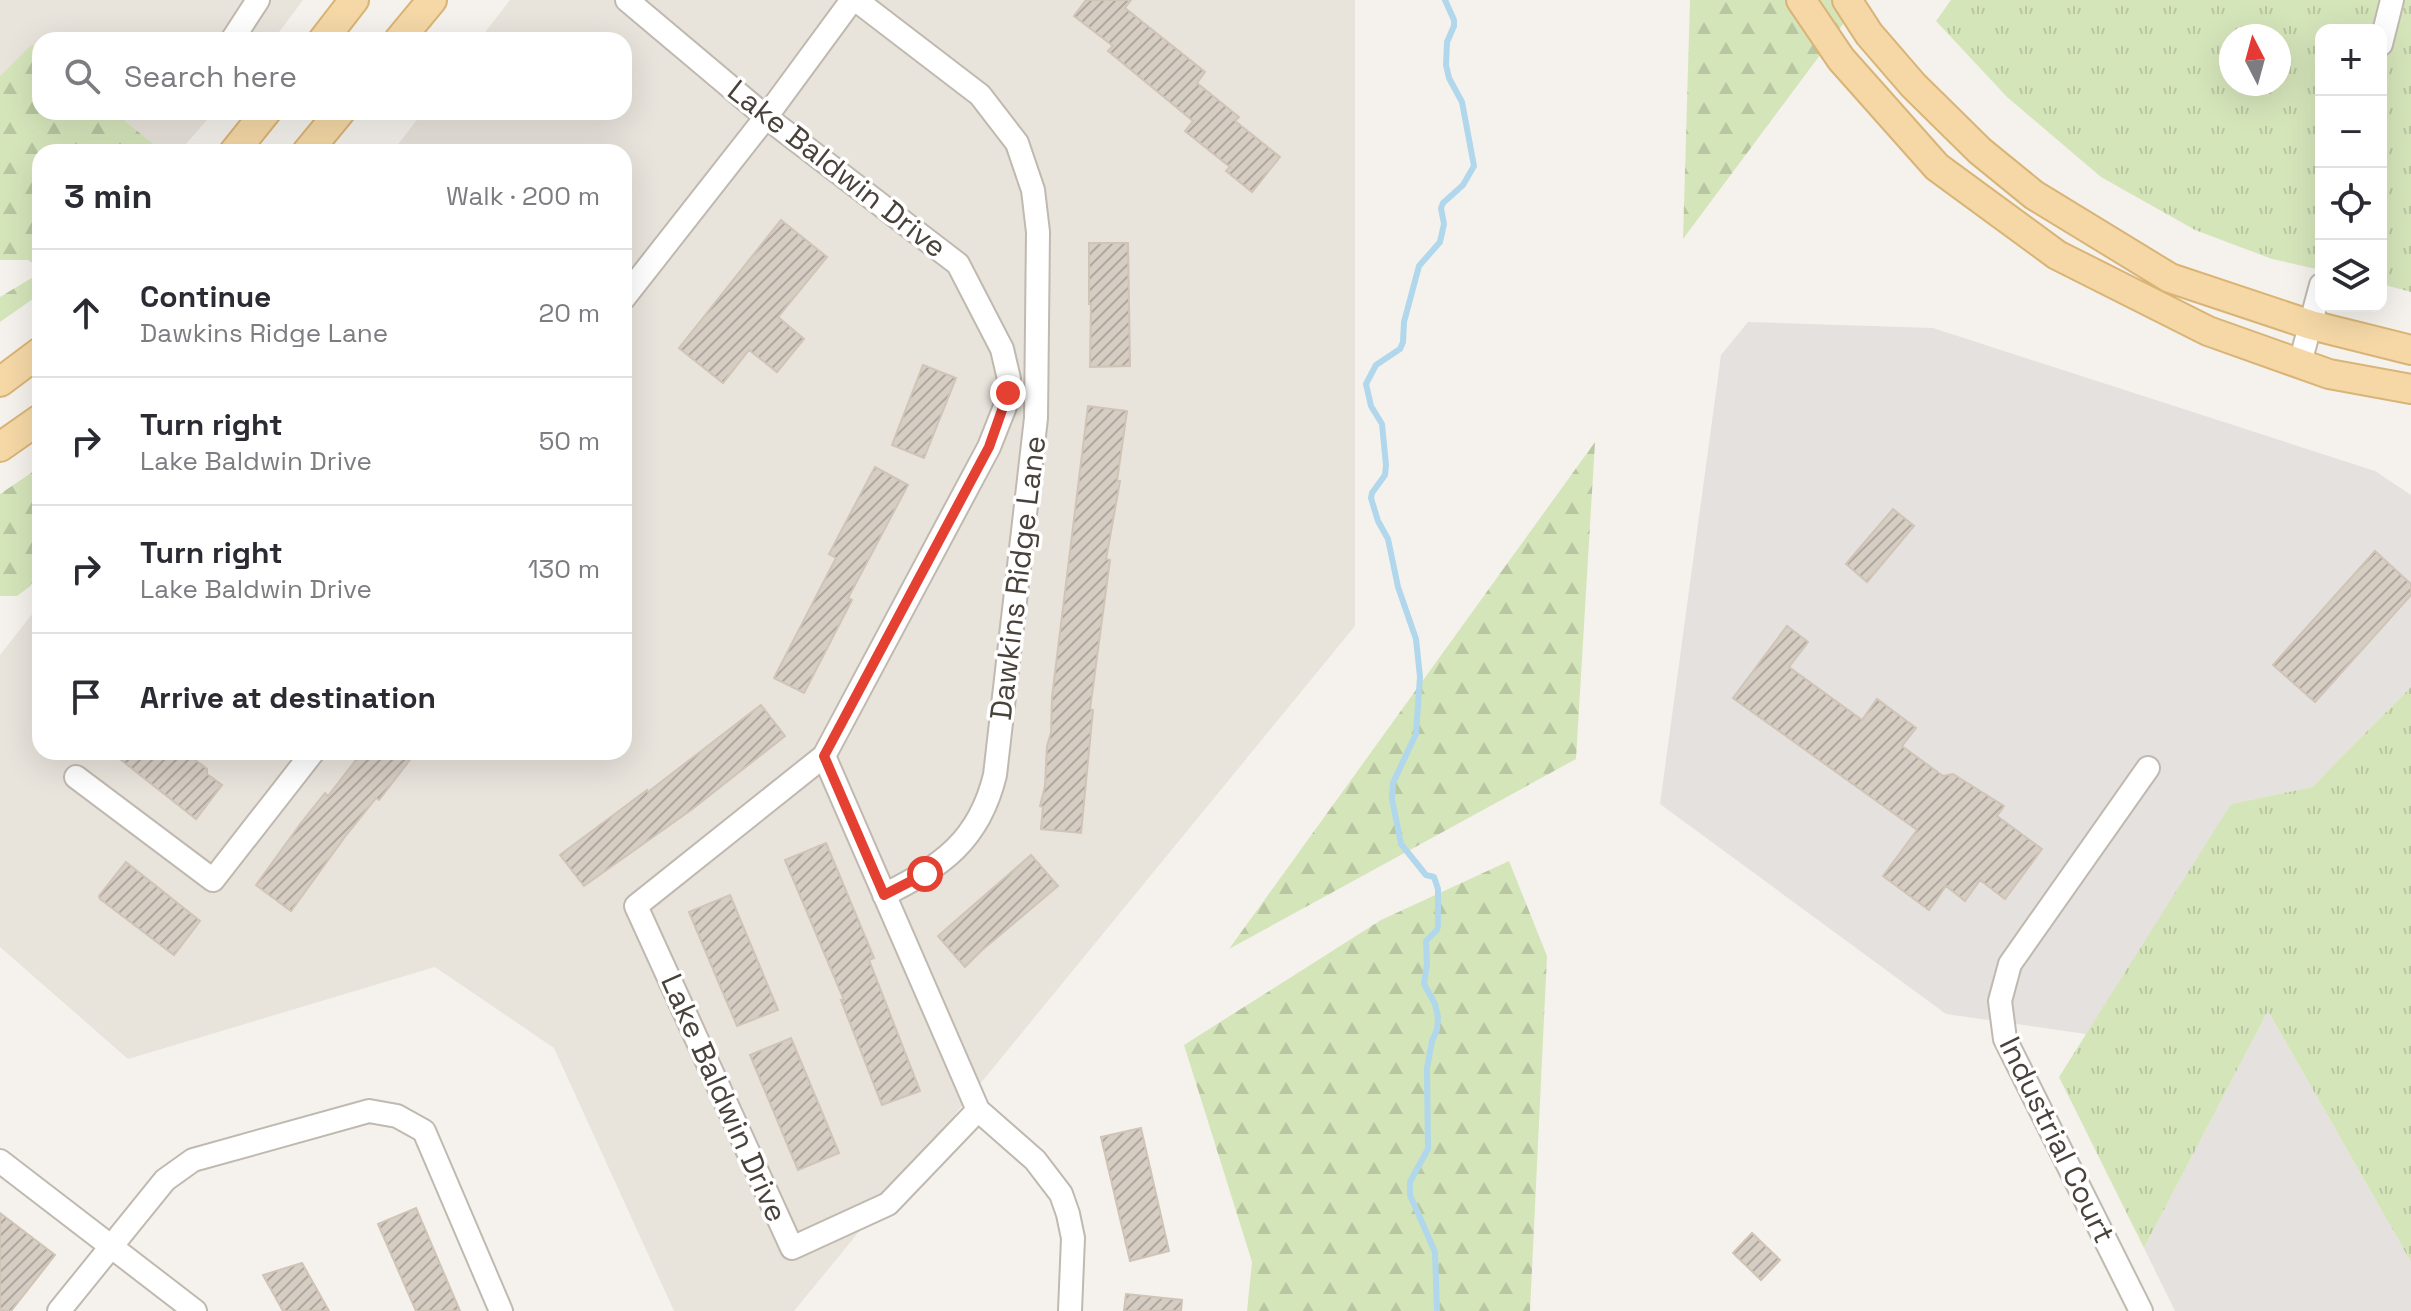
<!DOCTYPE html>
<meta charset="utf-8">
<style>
:root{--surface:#fff;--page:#f7f7f7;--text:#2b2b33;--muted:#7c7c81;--line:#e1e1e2}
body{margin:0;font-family:"Space Grotesk",sans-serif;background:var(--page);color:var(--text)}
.controls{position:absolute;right:24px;top:24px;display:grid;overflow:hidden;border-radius:16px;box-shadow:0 8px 32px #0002}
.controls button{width:72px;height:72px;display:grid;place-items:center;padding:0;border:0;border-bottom:2px solid var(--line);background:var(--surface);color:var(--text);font:40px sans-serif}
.compass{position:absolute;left:2219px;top:24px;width:72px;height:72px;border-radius:50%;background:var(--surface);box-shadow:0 8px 32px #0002;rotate:354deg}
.stop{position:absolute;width:24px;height:24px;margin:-18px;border:6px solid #e54133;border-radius:50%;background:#fff}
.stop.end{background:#e54133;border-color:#fff;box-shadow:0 2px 8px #0008}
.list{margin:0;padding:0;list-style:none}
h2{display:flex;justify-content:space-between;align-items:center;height:104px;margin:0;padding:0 32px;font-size:34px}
h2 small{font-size:26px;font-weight:400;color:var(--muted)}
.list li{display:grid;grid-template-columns:52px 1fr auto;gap:24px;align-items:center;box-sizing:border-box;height:128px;padding:0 32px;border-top:2px solid var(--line)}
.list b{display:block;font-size:30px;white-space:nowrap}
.list p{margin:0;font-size:26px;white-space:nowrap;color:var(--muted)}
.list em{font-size:26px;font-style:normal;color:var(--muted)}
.icon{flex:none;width:44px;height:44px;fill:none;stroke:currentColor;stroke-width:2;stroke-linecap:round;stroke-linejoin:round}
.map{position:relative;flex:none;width:2411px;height:1311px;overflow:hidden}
.search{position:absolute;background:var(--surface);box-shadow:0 8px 32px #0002;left:32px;top:32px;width:600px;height:88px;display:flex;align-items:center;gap:20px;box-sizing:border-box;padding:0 28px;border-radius:24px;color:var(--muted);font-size:30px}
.panel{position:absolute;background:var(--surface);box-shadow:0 8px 32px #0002;left:32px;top:144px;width:600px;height:616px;border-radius:24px}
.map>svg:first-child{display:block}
.residential{fill:#e8e3db}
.industrial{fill:#e5e1de}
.grass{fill:url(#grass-tufts);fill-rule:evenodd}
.forest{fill:url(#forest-firs)}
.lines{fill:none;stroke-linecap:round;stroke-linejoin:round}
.stream{stroke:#b0d7eb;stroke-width:6}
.building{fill:url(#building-hatch);stroke:#d0c4b7;stroke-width:2}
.minor-casing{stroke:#c0b9b0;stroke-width:26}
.major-casing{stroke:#d9b476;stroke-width:32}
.minor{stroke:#fff;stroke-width:22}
.major{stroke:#f5d8a6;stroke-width:28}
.route{stroke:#e54133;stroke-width:10}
.labels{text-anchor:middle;stroke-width:7;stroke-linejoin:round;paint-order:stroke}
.street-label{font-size:30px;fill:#49423b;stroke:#fff}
</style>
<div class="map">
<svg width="2411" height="1311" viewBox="0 0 2411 1311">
<defs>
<pattern id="grass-tufts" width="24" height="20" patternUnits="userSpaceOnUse" patternTransform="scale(2)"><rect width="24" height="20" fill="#d5e5ba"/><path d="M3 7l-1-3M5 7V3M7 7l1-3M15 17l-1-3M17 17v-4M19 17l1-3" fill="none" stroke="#b8c6a1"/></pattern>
<pattern id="forest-firs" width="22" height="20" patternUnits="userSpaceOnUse" patternTransform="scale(2)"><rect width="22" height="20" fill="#d5e5ba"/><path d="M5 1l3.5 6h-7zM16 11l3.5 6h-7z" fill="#b8c6a1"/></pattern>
<pattern id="building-hatch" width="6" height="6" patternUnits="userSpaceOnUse" patternTransform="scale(2)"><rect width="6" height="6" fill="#d6cdc3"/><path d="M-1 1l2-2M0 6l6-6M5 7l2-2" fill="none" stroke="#b0a8a0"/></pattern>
</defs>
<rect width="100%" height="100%" fill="#f5f2ed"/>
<path class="residential" d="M0,0H303L273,40H40V51L32,44L0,76Z
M510,0H1355V626L794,1311H674L554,1048L435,967L128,1059L0,947V655L40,604V752H624V152H392L423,112H624V40H479Z
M114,112H214L179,152H163Z"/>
<path class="industrial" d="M1748,322L1933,328L2375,471L2411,495V687L2312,787L2231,804L2100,1036L1946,1014L1660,804L1721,355Z
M2268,1011L2411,1262V1311H2175L2144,1248Z"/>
<path class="grass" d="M1951,0H2411V292L2381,284V30H2321V270L2272,259L2195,230L2101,177L2007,97L1936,21ZM2231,36H2279V84H2231Z
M2411,687V1262L2268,1011L2144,1248L2059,1077L2231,804L2312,787Z"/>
<path class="forest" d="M1690,0H1861L1683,239Z
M32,44L40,51V112H114L163,152H40V268L28,260H0V76Z
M40,273V294L0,322V297Z
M1595,442L1576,759L1229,949Z
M40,467V573L29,587L17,596H0V494Z
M1509,861L1547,956L1530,1311H1247L1252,1262L1184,1045L1381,920Z"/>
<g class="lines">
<path class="stream" d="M1437,1311L1435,1252L1410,1195V1182L1428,1149L1427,1068L1432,1041L1437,1030L1438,1017L1435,1004L1424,984L1427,964L1426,941L1437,930L1438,926V889L1434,877L1426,875L1401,844L1392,799L1393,783L1416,734L1420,677L1416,639L1398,587L1388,539L1378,521L1371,498L1372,493L1385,475L1386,465L1382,424L1371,406L1366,384L1376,365L1400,349L1403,342L1404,322L1419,266L1440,242L1444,224L1441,208L1443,203L1463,185L1474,166L1462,102L1449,78L1446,65L1447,42L1454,26V20L1445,0"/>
</g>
<path class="building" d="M1086,0H1131L1125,8L1205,72L1197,83L1239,117L1235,121L1280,157L1252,192L1226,171L1230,167L1185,131L1193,121L1108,51L1113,46L1074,16Z
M781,220L827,257L778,317L804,339L777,372L749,350L723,383L679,348Z
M1089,243H1128L1130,366L1090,367L1091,304H1089Z
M923,365L956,378L924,458L892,445Z
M1088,406L1127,411L1117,481H1120L1106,559L1110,560L1090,709L1093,710L1081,833L1041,829L1043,807L1040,806L1045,786L1047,746L1051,733L1052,697Z
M875,467L908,485L848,598L852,600L804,693L774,678L836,558L829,554Z
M1893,509L1914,526L1867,582L1846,564Z
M2375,551L2411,584V595L2315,702L2273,665Z
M1787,626L1808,642L1789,667L1862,720L1877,699L1916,728L1902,746L1943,776L1953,774L2004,806L1997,816L2042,849L2005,899L1980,880L1965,901L1946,886L1929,910L1883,876L1917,830L1733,698Z
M761,705L785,736L691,810L584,886L560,855L647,790L648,792Z
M111,752H185L207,769V774L222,785L196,819Z
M362,752H416L379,800L376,798L347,834L291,911L256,885L301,823L325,793L328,796Z
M826,843L874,958L869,960L920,1091L882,1105L841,1000H844L785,860Z
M1031,855L1058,886L981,951L965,967L938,936Z
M126,862L200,921L174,955L100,899L99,896Z
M730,895L778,1010L737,1026L689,912Z
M791,1038L839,1153L798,1170L750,1055Z
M1141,1128L1169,1251L1130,1261L1101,1137Z
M416,1208L460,1311H416L378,1224Z
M0,1213L55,1255L11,1311H0Z
M1752,1233L1780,1260L1761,1280L1733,1253Z
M302,1263L329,1311H283L263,1275Z
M1126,1294L1182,1300L1181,1311H1124Z"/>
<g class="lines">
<defs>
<path id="minor" d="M627,0L766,117L958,264L1002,349L1009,379L1006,404L989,447L824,756L636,906L792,1248L888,1204L978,1110
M856,0L980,95L1017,143L1033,190L1038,232L1036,418L995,775C979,841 942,866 884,895
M232,40L258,0
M2381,44L2392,0
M624,298L766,117L852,0
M2300,363L2321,285
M824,756L978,1110L1035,1160L1061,1194L1068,1214L1073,1238L1070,1311
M76,777L213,880L313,752
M0,1161L195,1311
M59,1311L165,1180L193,1160L369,1111L397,1116L424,1131L501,1311
M2141,1311L2005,1039L2000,1001L2010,964L2148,768"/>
<path id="major" d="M1801,0L1841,59L1937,167L2057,255L2208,331L2329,374L2411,389
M1847,0L1869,34L1913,85L1980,151L2034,195L2170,278L2311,325L2411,350
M323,40L354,0
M399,40L432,0
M234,152L266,112
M307,152L340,112
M0,382L40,352
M0,447L40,419"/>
</defs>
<use href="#minor" class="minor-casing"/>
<use href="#major" class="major-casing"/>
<use href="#minor" class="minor"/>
<use href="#major" class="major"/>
</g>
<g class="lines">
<path class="route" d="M925,874L884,895L824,756L989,447L1008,393"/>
</g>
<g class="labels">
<g class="street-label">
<text transform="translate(837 169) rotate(38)" y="10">Lake Baldwin Drive</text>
<text transform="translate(1018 578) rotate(-83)" y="10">Dawkins Ridge Lane</text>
<text transform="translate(724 1098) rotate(66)" y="10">Lake Baldwin Drive</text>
<text transform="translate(2057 1140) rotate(64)" y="10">Industrial Court</text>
</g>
</g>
</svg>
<div class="controls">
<button>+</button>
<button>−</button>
<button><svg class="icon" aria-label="locate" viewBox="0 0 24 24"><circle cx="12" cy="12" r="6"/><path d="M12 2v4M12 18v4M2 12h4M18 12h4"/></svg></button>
<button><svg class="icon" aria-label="layers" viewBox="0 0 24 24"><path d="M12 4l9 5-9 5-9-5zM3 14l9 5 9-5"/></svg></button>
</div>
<svg class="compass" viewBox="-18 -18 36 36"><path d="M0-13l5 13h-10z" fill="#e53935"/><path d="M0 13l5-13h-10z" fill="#7c7c81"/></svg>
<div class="stop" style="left:925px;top:874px"></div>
<div class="stop end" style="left:1008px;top:393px"></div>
<div class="search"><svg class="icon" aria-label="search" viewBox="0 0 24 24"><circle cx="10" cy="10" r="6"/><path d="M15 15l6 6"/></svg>Search here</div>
<section class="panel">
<h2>3 min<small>Walk · 200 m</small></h2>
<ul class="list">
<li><svg class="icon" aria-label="ahead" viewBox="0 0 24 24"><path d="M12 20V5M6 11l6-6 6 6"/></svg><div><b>Continue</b><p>Dawkins Ridge Lane</p></div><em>20 m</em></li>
<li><svg class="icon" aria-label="right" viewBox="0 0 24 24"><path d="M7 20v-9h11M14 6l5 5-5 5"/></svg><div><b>Turn right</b><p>Lake Baldwin Drive</p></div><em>50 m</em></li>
<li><svg class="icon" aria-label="right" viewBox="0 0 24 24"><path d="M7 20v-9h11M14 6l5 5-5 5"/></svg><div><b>Turn right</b><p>Lake Baldwin Drive</p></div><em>130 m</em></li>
<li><svg class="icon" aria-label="arrive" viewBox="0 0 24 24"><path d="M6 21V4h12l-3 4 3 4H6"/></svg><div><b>Arrive at destination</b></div></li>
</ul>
</section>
</div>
